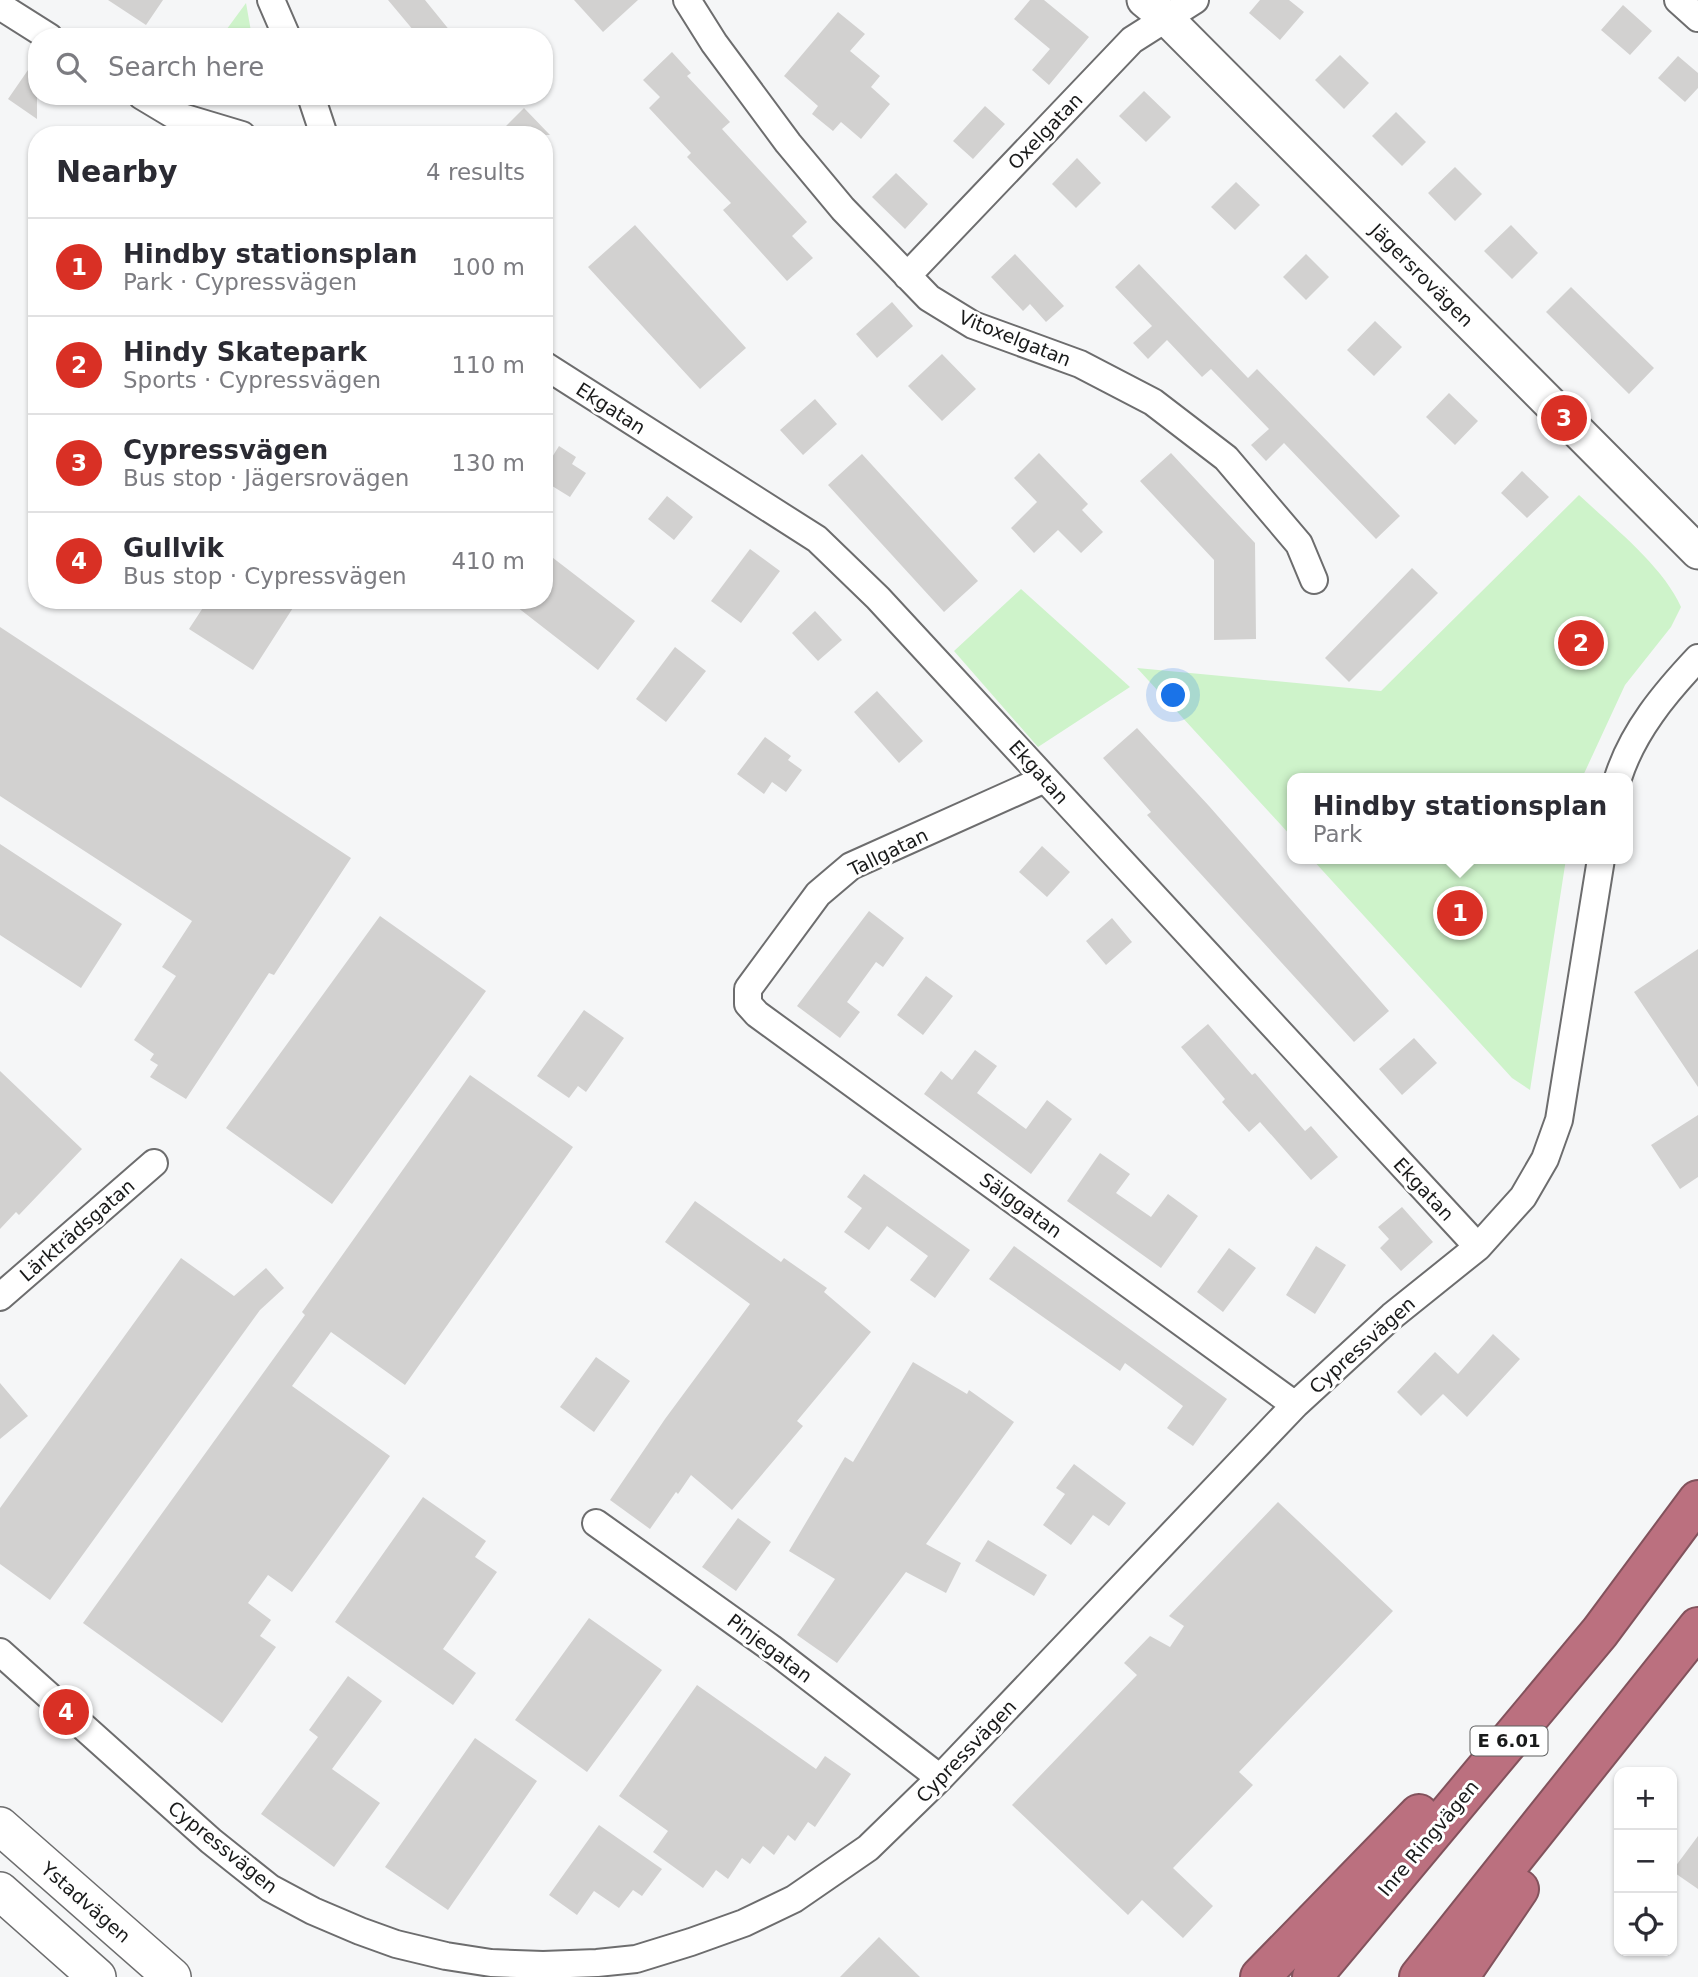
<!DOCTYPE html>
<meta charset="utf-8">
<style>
:root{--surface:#fff;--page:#f7f7f7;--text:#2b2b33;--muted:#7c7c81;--line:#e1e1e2;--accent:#d93025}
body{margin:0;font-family:"DejaVu Sans",sans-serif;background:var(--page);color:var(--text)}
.controls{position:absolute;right:21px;bottom:21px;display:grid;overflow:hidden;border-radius:14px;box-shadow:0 2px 5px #0004}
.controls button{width:63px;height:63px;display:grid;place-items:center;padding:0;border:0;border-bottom:2px solid var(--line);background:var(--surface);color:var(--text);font:35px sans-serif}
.you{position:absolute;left:1174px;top:696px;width:24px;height:24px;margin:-18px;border:5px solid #fff;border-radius:50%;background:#1a73e8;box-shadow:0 0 0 10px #1a73e833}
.badge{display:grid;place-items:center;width:46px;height:46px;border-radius:50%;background:var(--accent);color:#fff;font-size:23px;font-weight:700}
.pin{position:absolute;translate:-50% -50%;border:4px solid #fff;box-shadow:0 2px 7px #0006}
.popup{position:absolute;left:1287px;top:773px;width:346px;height:91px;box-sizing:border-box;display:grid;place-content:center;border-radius:14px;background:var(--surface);filter:drop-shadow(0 2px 5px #0005);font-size:23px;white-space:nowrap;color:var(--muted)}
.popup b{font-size:26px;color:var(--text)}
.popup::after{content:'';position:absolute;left:50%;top:100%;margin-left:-14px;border:14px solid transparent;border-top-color:var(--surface)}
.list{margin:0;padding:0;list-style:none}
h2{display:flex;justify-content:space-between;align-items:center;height:91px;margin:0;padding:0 28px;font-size:30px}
h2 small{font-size:23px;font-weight:400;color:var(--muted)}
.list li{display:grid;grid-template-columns:46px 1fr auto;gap:21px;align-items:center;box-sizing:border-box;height:98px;padding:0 28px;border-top:2px solid var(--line)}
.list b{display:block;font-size:26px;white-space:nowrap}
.list p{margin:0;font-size:23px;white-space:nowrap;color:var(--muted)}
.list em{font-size:23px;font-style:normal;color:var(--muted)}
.icon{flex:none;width:38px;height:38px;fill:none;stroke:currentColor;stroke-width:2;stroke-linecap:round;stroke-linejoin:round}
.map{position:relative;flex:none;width:1698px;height:1977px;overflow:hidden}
.search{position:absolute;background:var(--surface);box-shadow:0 2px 5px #0004;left:28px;top:28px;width:525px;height:77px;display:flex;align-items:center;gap:18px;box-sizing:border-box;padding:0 24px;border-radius:28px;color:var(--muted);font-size:26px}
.panel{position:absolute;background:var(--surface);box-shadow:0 2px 5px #0004;left:28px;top:126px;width:525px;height:483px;border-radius:28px}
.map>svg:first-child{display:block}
.green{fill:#cef3ca}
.building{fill:#d2d1d0}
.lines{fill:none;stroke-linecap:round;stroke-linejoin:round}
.minor-casing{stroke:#6d6d6e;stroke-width:30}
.tertiary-casing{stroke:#6d6d6e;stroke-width:37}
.secondary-casing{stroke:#6d6d6e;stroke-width:40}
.motorway-casing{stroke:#82525c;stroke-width:42}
.minor{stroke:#fff;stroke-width:26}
.tertiary{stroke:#fff;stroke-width:33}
.secondary{stroke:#fff;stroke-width:37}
.motorway{stroke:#bb707f;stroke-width:38}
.labels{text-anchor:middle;stroke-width:6;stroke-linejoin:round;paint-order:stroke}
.shield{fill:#fff;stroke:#5e5f5f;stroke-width:2}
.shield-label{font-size:18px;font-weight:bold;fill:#191a1a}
.street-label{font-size:19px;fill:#191a1a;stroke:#fff}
</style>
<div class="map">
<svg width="1698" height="1977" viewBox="0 0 1698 1977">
<rect width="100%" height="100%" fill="#f5f6f7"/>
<path class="green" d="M246,3L252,37H221Z
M1579,495C1612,526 1663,566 1681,607L1671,627L1625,685L1582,778H1292V837L1137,668L1381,691Z
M1021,589L1130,687L1038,747L954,651Z
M1312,859H1566L1530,1090L1512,1078Z"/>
<path class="building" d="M108,0H163L146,25Z
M388,0H425L455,37H419Z
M574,0H638L603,32Z
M1030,0H1044L1089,37L1049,85L1032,70L1050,49L1014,19Z
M1260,0H1289L1304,12L1280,40L1249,13Z
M1623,5L1652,31L1630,55L1601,30Z
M838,12L865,34L850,51L880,76L871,87L890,104L861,139L841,122L833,131L812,114L818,106L784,76Z
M672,52L691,73L687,76L730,122L722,129L807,222L792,236L813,258L787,281L723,210L731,203L687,157L691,153L649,108L660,97L643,80Z
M1340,55L1369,83L1344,109L1315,80Z
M1678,56L1698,73V88L1685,102L1658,78Z
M37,57V119L8,99Z
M1144,91L1171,117L1146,142L1119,116Z
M985,106L1005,124L973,159L953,141Z
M524,108L550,135H497Z
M1396,112L1426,142L1402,166L1372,136Z
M1077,158L1101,183L1076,208L1052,184Z
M1455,167L1482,194L1455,221L1428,193Z
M896,173L928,204L905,229L872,197Z
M1236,182L1260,205L1235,230L1211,207Z
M635,225L746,348L700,389L588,267Z
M1511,225L1538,253L1512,279L1484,251Z
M1015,254L1064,306L1046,322L1030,304L1023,311L991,277Z
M1306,254L1329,277L1306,300L1283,277Z
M1139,264L1248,378L1257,369L1400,516L1376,539L1284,443L1266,461L1251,445L1269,429L1211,369L1202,377L1167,340L1148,359L1133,343L1152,326L1115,287Z
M1571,287L1654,368L1629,394L1546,312Z
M892,302L913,326L877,358L856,334Z
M1375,321L1402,347L1374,376L1347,350Z
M942,354L976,389L942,421L908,386Z
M1449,393L1478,421L1455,445L1426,417Z
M815,399L837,424L803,455L780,430Z
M559,446L576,457L572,464L586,473L570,497L544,481V470Z
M1039,453L1088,504L1082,510L1103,532L1081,553L1058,530L1034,553L1011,528L1037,502L1014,478Z
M1171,453L1255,543L1256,639L1214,640V560L1140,481Z
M862,454L978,581L944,612L828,485Z
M1522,471L1549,497L1527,518L1501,493Z
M667,496L693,517L674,540L648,519Z
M750,549L780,571L741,623L711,601Z
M544,551L635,621L598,670L508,600H544Z
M1412,568L1438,593L1349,682L1325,658Z
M208,600H298L253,670L189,629Z
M815,611L842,640L818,661L792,633Z
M0,627L351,858L274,975L269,973L186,1099L150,1077L158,1065L150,1060L154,1054L134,1040L176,976L162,967L192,921L0,796Z
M675,647L706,671L666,722L636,699Z
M877,691L923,741L899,763L854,712Z
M1137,728L1209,806L1389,1011L1354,1042L1147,815L1151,812L1103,758Z
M765,737L791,756L788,760L802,770L786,792L772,782L764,794L737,774Z
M0,844L122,924L81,988L0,935Z
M1042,846L1070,872L1047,897L1019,872Z
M869,911L904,938L883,967L876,962L847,1002L860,1012L840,1038L797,1006Z
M380,916L486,991L332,1204L226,1128Z
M1112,918L1132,942L1106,965L1086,941Z
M1698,949V1087L1634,992Z
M926,976L953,996L923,1035L897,1015Z
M584,1010L624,1038L586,1092L578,1086L569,1098L537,1076Z
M1208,1024L1252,1075L1255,1073L1305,1131L1311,1126L1338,1157L1311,1180L1260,1122L1249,1132L1222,1102L1225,1099L1181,1047Z
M1414,1038L1437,1063L1402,1095L1379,1069Z
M975,1050L997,1066L977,1093L1026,1129L1047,1100L1072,1119L1031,1174L924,1094L941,1071L952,1080Z
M0,1071L82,1149L19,1215L16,1212L0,1229Z
M470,1075L573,1147L405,1385L331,1332L292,1386L390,1456L292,1592L268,1575L248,1603L271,1620L260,1636L276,1647L222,1723L83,1623L305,1315L302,1312Z
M1698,1115V1177L1680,1189L1651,1145Z
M1100,1153L1130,1174L1116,1193L1151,1217L1168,1194L1198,1216L1161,1268L1067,1201Z
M864,1174L970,1250L935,1298L910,1280L928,1256L887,1226L869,1250L844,1232L862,1208L847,1197Z
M695,1201L781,1262L784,1258L827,1288L824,1292L871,1332L797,1421L803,1426L732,1510L691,1475L678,1494L676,1492L650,1529L610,1500L665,1419L750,1304L665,1242Z
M1402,1207L1433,1242L1401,1271L1380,1248L1389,1239L1378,1227Z
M1014,1246L1227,1399L1193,1446L1167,1428L1183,1406L1125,1363L1120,1371L989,1279Z
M1316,1246L1346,1265L1315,1314L1286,1295Z
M1229,1248L1256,1268L1223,1312L1197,1292Z
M181,1258L234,1296L266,1268L284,1288L260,1310L50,1600L0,1564V1508Z
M1493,1334L1520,1359L1467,1417L1443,1394L1421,1416L1397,1392L1435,1352L1458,1374Z
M596,1357L630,1381L594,1432L560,1407Z
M913,1362L967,1394L969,1390L1014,1422L926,1544L961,1563L946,1593L906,1572L837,1663L797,1635L835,1579L789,1551L845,1457L853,1462Z
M0,1383L28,1416L0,1439Z
M1074,1464L1126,1503L1109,1526L1093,1515L1071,1545L1043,1525L1065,1494L1056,1488Z
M423,1497L486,1541L475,1557L497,1572L443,1649L476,1673L453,1705L335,1622Z
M1278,1502L1393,1611L1239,1772L1253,1785L1173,1868L1213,1906L1183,1938L1142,1900L1128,1915L1012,1805L1137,1675L1124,1663L1150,1636L1170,1647L1184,1626L1169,1616Z
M738,1518L771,1542L736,1591L702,1567Z
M988,1540L1047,1575L1034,1596L975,1561Z
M589,1618L662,1670L587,1772L515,1720Z
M348,1676L382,1701L332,1769L380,1803L334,1867L261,1814L318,1737L309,1730Z
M697,1685L816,1769L825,1756L851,1774L815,1827L808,1822L795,1841L788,1835L774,1855L763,1846L750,1864L742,1858L728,1879L716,1870L703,1888L653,1852L668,1831L619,1796Z
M475,1738L537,1781L448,1910L385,1867Z
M599,1825L662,1869L642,1896L633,1890L619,1908L594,1891L577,1915L549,1895Z
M1698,1836V1889L1672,1871Z
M879,1937L920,1977H840Z"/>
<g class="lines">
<defs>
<path id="minor" d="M271,0L287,37
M687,0L714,43L788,143L843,209L929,298L973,325L1080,364L1153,402L1226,458L1299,544L1314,580
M1678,0L1698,18
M0,6L49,37
M142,96L172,114L242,135
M311,96L324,135
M907,276L1132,40L1195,0
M544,365L817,539L878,598L1478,1247
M1618,778C1633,731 1665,693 1698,658
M1045,779L851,866L818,894L748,989V1004L757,1014L1295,1405
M0,1297L154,1163
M596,1523L771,1648L940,1778
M0,1652L211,1841L270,1888L313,1911L360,1931L396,1944L446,1956L491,1963L543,1965L597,1963L636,1959L691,1942L744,1923L794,1899L868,1848L940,1778L1295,1405L1392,1316L1478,1247L1523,1197L1545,1159L1559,1120L1601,859"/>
<path id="tertiary" d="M1144,0L1166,18L1698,552"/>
<path id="secondary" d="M0,1826L172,1977
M0,1891L97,1977"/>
<path id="motorway" d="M1260,1977L1419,1814
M1312,1977L1600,1632L1698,1500
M1419,1977L1698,1627
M1459,1977L1519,1889"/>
</defs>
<use href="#minor" class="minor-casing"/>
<use href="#tertiary" class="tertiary-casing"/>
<use href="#secondary" class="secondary-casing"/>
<use href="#motorway" class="motorway-casing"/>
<use href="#minor" class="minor"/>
<use href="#tertiary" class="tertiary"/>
<use href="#secondary" class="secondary"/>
<use href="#motorway" class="motorway"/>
</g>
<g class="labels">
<rect class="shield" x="1470.5" y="1726.5" width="77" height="29" rx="5"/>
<g class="shield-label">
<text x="1509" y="1747">E 6.01</text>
</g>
<g class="street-label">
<text transform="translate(1045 131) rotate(-46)" y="7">Oxelgatan</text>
<text transform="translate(1422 275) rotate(45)" y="7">Jägersrovägen</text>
<text transform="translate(1015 338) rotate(22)" y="7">Vitoxelgatan</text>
<text transform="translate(611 408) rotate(33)" y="7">Ekgatan</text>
<text transform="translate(1039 772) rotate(48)" y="7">Ekgatan</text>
<text transform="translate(888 852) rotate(-26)" y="7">Tallgatan</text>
<text transform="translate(1424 1189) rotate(47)" y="7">Ekgatan</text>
<text transform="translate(1021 1205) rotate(36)" y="7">Sälggatan</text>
<text transform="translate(77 1230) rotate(-41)" y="7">Lärkträdsgatan</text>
<text transform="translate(1362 1345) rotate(-42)" y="7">Cypressvägen</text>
<text transform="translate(770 1648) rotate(37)" y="7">Pinjegatan</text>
<text transform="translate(966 1751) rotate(-46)" y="7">Cypressvägen</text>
<text transform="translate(1428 1838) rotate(-50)" y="7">Inre Ringvägen</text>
<text transform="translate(223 1847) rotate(39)" y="7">Cypressvägen</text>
<text transform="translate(86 1902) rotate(41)" y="7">Ystadvägen</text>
</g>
</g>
</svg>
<div class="controls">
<button>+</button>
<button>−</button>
<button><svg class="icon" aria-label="locate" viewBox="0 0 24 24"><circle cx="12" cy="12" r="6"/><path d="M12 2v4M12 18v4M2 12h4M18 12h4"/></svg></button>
</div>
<div class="you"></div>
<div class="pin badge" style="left:1460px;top:913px">1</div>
<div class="popup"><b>Hindby stationsplan</b>Park</div>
<div class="pin badge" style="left:1581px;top:643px">2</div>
<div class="pin badge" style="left:1564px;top:418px">3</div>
<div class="pin badge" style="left:66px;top:1712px">4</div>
<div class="search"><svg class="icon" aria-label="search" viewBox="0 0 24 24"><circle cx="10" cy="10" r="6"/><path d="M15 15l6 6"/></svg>Search here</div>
<section class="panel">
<h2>Nearby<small>4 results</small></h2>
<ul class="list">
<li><span class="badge">1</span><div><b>Hindby stationsplan</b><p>Park · Cypressvägen</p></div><em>100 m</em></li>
<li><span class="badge">2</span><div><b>Hindy Skatepark</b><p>Sports · Cypressvägen</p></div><em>110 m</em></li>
<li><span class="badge">3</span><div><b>Cypressvägen</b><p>Bus stop · Jägersrovägen</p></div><em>130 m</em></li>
<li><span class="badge">4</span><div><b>Gullvik</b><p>Bus stop · Cypressvägen</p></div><em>410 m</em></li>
</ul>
</section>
</div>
